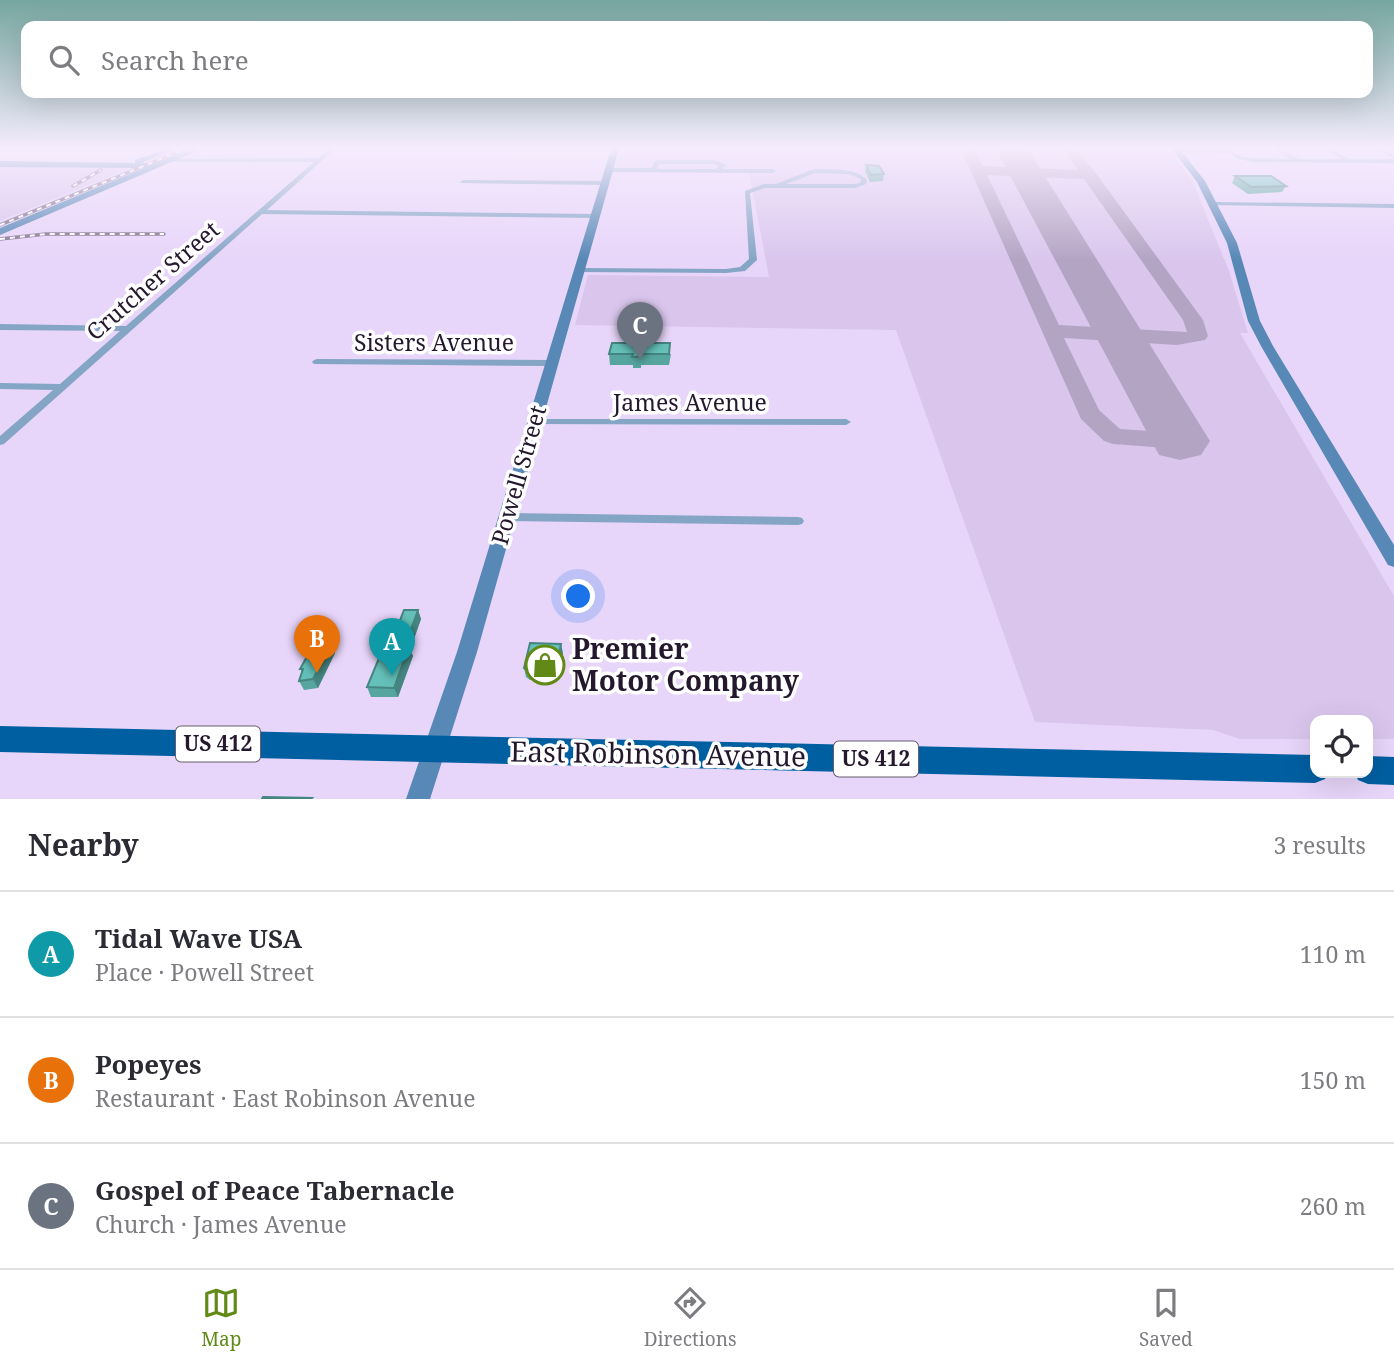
<!DOCTYPE html>
<meta charset="utf-8">
<style>
:root{--surface:#fff;--page:#f2f2f3;--text:#2b2b33;--muted:#7c7c81;--line:#e1e1e2;--accent:#608915}
body{margin:0;font-family:"Noto Serif",serif;background:var(--page);color:var(--text)}
.controls{position:absolute;right:21px;bottom:21px;display:grid;overflow:hidden;border-radius:14px;box-shadow:0 7px 28px #0002}
.controls button{width:63px;height:63px;display:grid;place-items:center;padding:0;border:0;border-bottom:2px solid var(--line);background:var(--surface);color:var(--text);font:35px sans-serif}
.you{position:absolute;left:579px;top:597px;width:24px;height:24px;margin:-18px;border:5px solid #fff;border-radius:50%;background:#1a73e8;box-shadow:0 0 0 10px #1a73e833}
.badge{display:grid;place-items:center;width:46px;height:46px;border-radius:50%;background:var(--accent);color:#fff;font-size:23px;font-weight:700}
.pin{position:absolute;translate:-50% -58px;filter:drop-shadow(0 2px 4px #0008)}
.pin::after{content:'';position:absolute;top:37px;width:24px;height:21px;background:inherit;clip-path:polygon(0 0,100% 0,50% 100%)}
.list{margin:0;padding:0;list-style:none}
h2{display:flex;justify-content:space-between;align-items:center;height:91px;margin:0;padding:0 28px;font-size:30px}
h2 small{font-size:23px;font-weight:400;color:var(--muted)}
.list li{display:grid;grid-template-columns:46px 1fr auto;gap:21px;align-items:center;box-sizing:border-box;height:126px;padding:0 28px;border-top:2px solid var(--line)}
.list b{display:block;font-size:26px;white-space:nowrap}
.list p{margin:0;font-size:23px;white-space:nowrap;color:var(--muted)}
.list em{font-size:23px;font-style:normal;color:var(--muted)}
.icon{flex:none;width:38px;height:38px;fill:none;stroke:currentColor;stroke-width:2;stroke-linecap:round;stroke-linejoin:round}
.map{position:relative;flex:none;width:1394px;height:799px;overflow:hidden}
.search{position:absolute;background:var(--surface);box-shadow:0 7px 28px #0002;left:21px;right:21px;top:21px;height:77px;display:flex;align-items:center;gap:18px;box-sizing:border-box;padding:0 24px;border-radius:14px;color:var(--muted);font-size:26px}
.sheet{height:469px;background:var(--surface)}
nav{display:flex;justify-content:space-around;align-items:center;box-sizing:border-box;height:98px;border-top:2px solid var(--line);background:var(--surface);font-size:19px;color:var(--muted)}
nav a{display:grid;justify-items:center;gap:4px}
nav .on{color:var(--accent)}
.map>svg:first-child{display:block}
.built{fill:#dac6ed}
.lines{fill:none;stroke-linecap:round;stroke-linejoin:round}
.taxiway{fill:#b4a4c4;fill-rule:evenodd}
.runway{fill:#b4a4c4;fill-rule:evenodd}
.street{fill:#85a5c5;fill-rule:evenodd}
.secondary{fill:#5788b6;fill-rule:evenodd}
.highway{fill:#005fa1;fill-rule:evenodd}
.rail-casing{stroke:#81728f;stroke-width:3.5}
.rail{stroke:#fff;stroke-width:2;stroke-dasharray:5;stroke-linecap:butt}
.wall{fill:#56a59f}
.shaded-wall{fill:#468682}
.building{fill:#64c0b9;stroke:#468682;stroke-width:2}
.labels{text-anchor:middle;stroke-width:7;stroke-linejoin:round;paint-order:stroke}
.shield{fill:#fff;stroke:#665d6d;stroke-width:2}
.shield-label{font-size:21px;font-weight:bold;fill:#24182e}
.street-label{font-size:23px;fill:#24182e;stroke:#fff}
.near-poi-label{font-size:28px;font-weight:bold;fill:#24182e;stroke:#fff;text-anchor:start}
.near-street-label{font-size:28px;fill:#24182e;stroke:#fff}
</style>
<div class="map">
<svg width="1394" height="799" viewBox="0 0 1394 799">
<rect width="100%" height="100%" fill="#e8d5fa"/>
<path class="built" d="M621,149H1168L1192,180L1229,271L1248,333H1240L1394,596V739H1368V720H1315V739H1240L1213,730L1035,722L896,330L575,325L588,275L769,277L749,172L778,171L615,170Z
M0,166H136L0,221Z"/>
<g class="lines">
<path class="taxiway" d="M961,149H974L983,166L1078,170L1063,149H1076L1095,172L1203,320L1208,336L1205,340L1177,345L1064,338L1099,410L1120,429L1180,433L1189,435L1192,441L1189,447L1180,449L1113,444L1104,441L1081,419ZM987,175L1084,179L1183,320L1187,332L1059,325Z"/>
<path class="runway" d="M996,149H1028L1210,441L1201,455L1180,460L1159,455Z"/>
<path class="street" d="M329,149H335L267,210L596,214L599,216L596,218L262,214L4,444L0,445V436L53,390L0,389V383L60,384L120,331L0,330V324L126,326L314,162H172L169,160L170,159L318,158Z
M1178,149H1230L1242,157L1253,158L1290,159L1274,149H1280L1299,159H1342L1325,149H1331L1349,159H1394V163L1253,162L1238,159L1229,153L1176,152V150Z
M1376,149H1383L1394,154V158Z
M657,160H715L725,164L726,165L722,169H773L776,171L773,173L609,172L606,170L609,168H652L654,162ZM659,164H714L719,166L716,169H657Z
M814,169C832,170 855,167 867,180L866,184L855,188H765L750,193L757,260L745,271L726,273L580,272L576,270L580,268L726,269L740,267L749,259L745,191L764,184H776ZM815,173L849,174L861,179L860,183L855,184H786Z
M463,180L605,181L608,183L605,185L461,183L460,182Z
M1214,202L1394,204V208L1212,205L1211,204Z
M317,359L551,360L556,363L551,366L314,364L312,362L314,360Z
M534,419H846L851,422L846,425L530,424L529,422L530,420Z
M506,513L798,517L802,518L804,521L802,524L798,525L506,521L502,520L500,517L502,514Z"/>
<path class="secondary" d="M166,149H176L142,163C164,164 181,148 202,149L0,235V228L144,168L0,167V161L135,163V160Z
M611,149H619L477,652L430,799H406L457,652Z
M1172,149H1180L1205,181L1237,243L1260,321L1273,346L1394,545V567L1388,565L1261,346L1248,321L1227,243L1197,182Z"/>
<path class="highway" d="M0,726L1315,755V773H1328L1325,779L1315,783L0,752Z
M1368,756L1394,757V785L1368,784L1358,780L1355,773H1368Z"/>
<defs>
<path id="rail" d="M73,186L101,170
M0,225L185,149
M0,239L46,234H164"/>
</defs>
<use href="#rail" class="rail-casing"/>
<use href="#rail" class="rail"/>
</g>
<path class="wall" d="M866,165L884,174L883,181L870,182L865,171Z
M1235,176L1286,186L1282,192L1248,194L1232,183Z
M609,354H671L669,365H641V368H633V365H610Z
M418,610L421,619L410,650L413,656L398,697H371L367,687L390,646Z
M331,644L335,653L318,688L304,690L299,681L302,672L300,669Z
M563,653L557,681L530,680L526,677L524,668Z"/>
<path class="shaded-wall" d="M418,610L421,619L410,650L413,656L398,697L394,688L405,646Z
M331,644L335,653L318,688L313,679Z
M561,644L563,653L557,681L556,671Z"/>
<path class="building" d="M866,165L879,166L884,174L871,175Z
M1235,176H1271L1286,186L1251,187Z
M612,343H670L669,354H640V357H632L633,354H609Z
M404,610H418L405,646H409L394,688L367,687L384,646H390Z
M530,643L561,644L556,671H528L524,668Z
M314,644H331L313,679L299,681L303,669H300Z
M263,797L312,798L311,799H262Z"/>
<linearGradient id="sky" x2="0" y2="1"><stop stop-color="#76a6a0"/><stop offset="0.57" stop-color="#f5ecfd"/><stop offset="1" stop-color="#f5ecfd" stop-opacity="0"/></linearGradient>
<rect width="1394" height="260" fill="url(#sky)"/>
<defs>
<symbol id="shop-ring" viewBox="-11 -11 22 22"><circle r="9.5" fill="#fff" stroke="#608915" stroke-width="1.5"/><path d="M-5-2.5h2.3a2.7 3.5 0 0 1 5.4 0H5L5.5 6h-11ZM-1.5-2.5h3a1.5 2.3 0 0 0-3 0Z" fill="#608915"/></symbol>
</defs>
<g fill-rule="evenodd">
<use href="#shop-ring" x="523" y="643" width="44" height="44"/>
</g>
<g class="labels">
<g class="shield">
<rect x="176" y="726.5" width="84" height="35" rx="5"/>
<rect x="834" y="741.5" width="84" height="35" rx="5"/>
</g>
<g class="shield-label">
<text x="218" y="751">US 412</text>
<text x="876" y="766">US 412</text>
</g>
<g class="street-label">
<text transform="translate(153 281) rotate(-41)" y="8">Crutcher Street</text>
<text x="434" y="351">Sisters Avenue</text>
<text x="690" y="411">James Avenue</text>
<text transform="translate(519 475) rotate(-74)" y="8">Powell Street</text>
</g>
<g class="near-poi-label">
<text x="572" y="659">Premier<tspan x="572" dy="32">Motor Company</tspan></text>
</g>
<g class="near-street-label">
<text transform="translate(658 754) rotate(1)" y="10">East Robinson Avenue</text>
</g>
</g>
</svg>
<div class="controls">
<button><svg class="icon" aria-label="locate" viewBox="0 0 24 24"><circle cx="12" cy="12" r="6"/><path d="M12 2v4M12 18v4M2 12h4M18 12h4"/></svg></button>
</div>
<div class="you"></div>
<div class="pin badge" style="left:392px;top:676px;background:#0f9aa8">A</div>
<div class="pin badge" style="left:317px;top:673px;background:#e8710a">B</div>
<div class="pin badge" style="left:640px;top:360px;background:#6b7280">C</div>
<div class="search"><svg class="icon" aria-label="search" viewBox="0 0 24 24"><circle cx="10" cy="10" r="6"/><path d="M15 15l6 6"/></svg>Search here</div>
</div>
<section class="sheet">
<h2>Nearby<small>3 results</small></h2>
<ul class="list">
<li><span class="badge" style="background:#0f9aa8">A</span><div><b>Tidal Wave USA</b><p>Place · Powell Street</p></div><em>110 m</em></li>
<li><span class="badge" style="background:#e8710a">B</span><div><b>Popeyes</b><p>Restaurant · East Robinson Avenue</p></div><em>150 m</em></li>
<li><span class="badge" style="background:#6b7280">C</span><div><b>Gospel of Peace Tabernacle</b><p>Church · James Avenue</p></div><em>260 m</em></li>
</ul>
</section>
<nav>
<a class="on"><svg class="icon" aria-label="map" viewBox="0 0 24 24"><path d="M3 6l6-2 6 2 6-2v14l-6 2-6-2-6 2zM9 4v14M15 6v14"/></svg>Map</a>
<a><svg class="icon" aria-label="directions" viewBox="0 0 24 24"><path d="M12 3l9 9-9 9-9-9zM9 14v-3h6M13 9l2 2-2 2"/></svg>Directions</a>
<a><svg class="icon" aria-label="saved" viewBox="0 0 24 24"><path d="M7 4h10v16l-5-4-5 4z"/></svg>Saved</a>
</nav>
